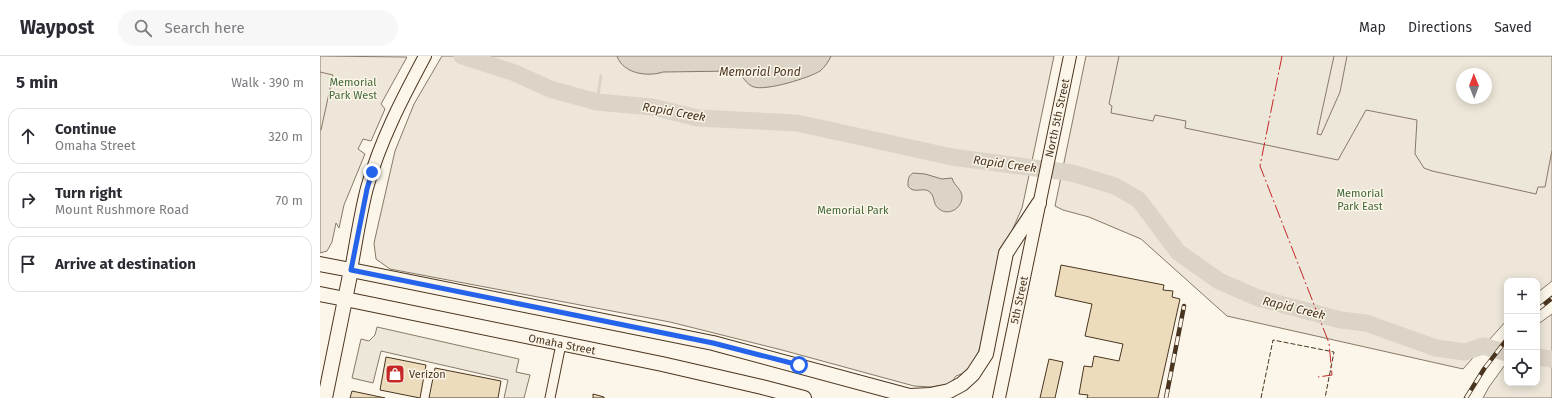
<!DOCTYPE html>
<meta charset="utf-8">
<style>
:root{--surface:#fff;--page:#f7f7f7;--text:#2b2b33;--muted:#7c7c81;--line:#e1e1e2}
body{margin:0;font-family:"Fira Sans",sans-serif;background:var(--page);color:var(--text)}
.controls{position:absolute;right:12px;bottom:12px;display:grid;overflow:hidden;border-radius:8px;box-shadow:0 2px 10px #0003}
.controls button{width:36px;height:36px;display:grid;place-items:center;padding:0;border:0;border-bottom:1px solid var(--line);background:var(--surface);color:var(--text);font:20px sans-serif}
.compass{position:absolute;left:1136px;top:12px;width:36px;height:36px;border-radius:50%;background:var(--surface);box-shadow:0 2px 10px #0003;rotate:359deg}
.stop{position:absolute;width:12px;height:12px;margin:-9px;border:3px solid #2563eb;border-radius:50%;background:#fff}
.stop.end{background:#2563eb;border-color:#fff;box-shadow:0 1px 4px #0008}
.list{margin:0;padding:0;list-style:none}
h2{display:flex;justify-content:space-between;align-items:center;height:52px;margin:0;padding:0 16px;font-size:17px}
h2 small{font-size:13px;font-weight:400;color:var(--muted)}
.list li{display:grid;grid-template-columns:26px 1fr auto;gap:12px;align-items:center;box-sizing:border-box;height:56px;margin:0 8px 8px;padding:0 8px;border:1px solid var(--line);border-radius:12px}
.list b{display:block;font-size:15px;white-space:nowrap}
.list p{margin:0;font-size:13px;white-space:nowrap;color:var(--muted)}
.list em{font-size:13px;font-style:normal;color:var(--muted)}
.icon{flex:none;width:22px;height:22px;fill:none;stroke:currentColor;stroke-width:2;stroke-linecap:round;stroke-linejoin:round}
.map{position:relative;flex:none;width:1232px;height:342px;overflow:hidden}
header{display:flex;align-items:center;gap:24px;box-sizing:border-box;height:56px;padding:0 20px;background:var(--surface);border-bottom:1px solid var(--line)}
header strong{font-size:19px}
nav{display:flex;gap:22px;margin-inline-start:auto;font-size:14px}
.search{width:280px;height:36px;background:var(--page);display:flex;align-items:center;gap:10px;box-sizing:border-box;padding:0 14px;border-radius:22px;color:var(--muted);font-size:15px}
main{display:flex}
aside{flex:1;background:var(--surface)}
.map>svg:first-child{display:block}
.green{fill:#ede6d9;stroke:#887966;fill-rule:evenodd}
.parking{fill:#ede7d9;stroke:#887966;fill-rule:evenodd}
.water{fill:#dcd4c6;stroke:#887966}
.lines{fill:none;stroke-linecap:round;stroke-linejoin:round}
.stream{stroke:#dcd4c6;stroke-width:3}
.river{stroke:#dcd4c6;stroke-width:17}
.building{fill:#ecdcbc;stroke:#4a3520}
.minor-casing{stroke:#4a3520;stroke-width:11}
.secondary-casing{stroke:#4a3520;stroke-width:14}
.primary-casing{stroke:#4a3520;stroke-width:16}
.trunk-casing{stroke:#4a3520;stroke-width:16}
.minor{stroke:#fbf6e9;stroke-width:9}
.secondary{stroke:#fbf6e9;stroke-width:12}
.primary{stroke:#fbf6e9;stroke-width:14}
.trunk{stroke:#fbf6e9;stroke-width:14}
.rail-casing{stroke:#4a3520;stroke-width:4.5}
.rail{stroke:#fbf6e9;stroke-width:3;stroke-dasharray:9;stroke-linecap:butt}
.fence{stroke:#4a3520;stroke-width:1;stroke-dasharray:5 2;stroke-linecap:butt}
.power{stroke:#c62828;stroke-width:1;stroke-dasharray:14 3 2 3;stroke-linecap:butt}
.route{stroke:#2563eb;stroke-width:5}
.labels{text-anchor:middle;stroke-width:3;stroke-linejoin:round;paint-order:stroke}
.park-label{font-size:11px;fill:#436837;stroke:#fbf6e9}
.street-label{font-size:11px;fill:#4a3520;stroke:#fbf6e9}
.poi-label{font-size:11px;fill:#4a3520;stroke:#fbf6e9;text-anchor:start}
.water-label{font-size:12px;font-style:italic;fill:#4a3520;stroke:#fbf6e9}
</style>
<header>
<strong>Waypost</strong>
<div class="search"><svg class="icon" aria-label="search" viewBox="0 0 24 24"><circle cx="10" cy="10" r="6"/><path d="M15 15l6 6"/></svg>Search here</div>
<nav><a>Map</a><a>Directions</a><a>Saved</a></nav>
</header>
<main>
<aside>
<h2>5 min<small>Walk · 390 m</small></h2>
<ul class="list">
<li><svg class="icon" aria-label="ahead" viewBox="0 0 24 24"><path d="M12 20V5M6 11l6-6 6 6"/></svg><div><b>Continue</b><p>Omaha Street</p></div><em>320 m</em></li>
<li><svg class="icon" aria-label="right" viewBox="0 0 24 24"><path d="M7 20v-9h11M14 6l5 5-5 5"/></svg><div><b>Turn right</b><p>Mount Rushmore Road</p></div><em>70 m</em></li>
<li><svg class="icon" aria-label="arrive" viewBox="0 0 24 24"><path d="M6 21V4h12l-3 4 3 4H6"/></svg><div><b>Arrive at destination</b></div></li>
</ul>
</aside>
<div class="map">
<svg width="1232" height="342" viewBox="0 0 1232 342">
<rect width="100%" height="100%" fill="#fbf6e9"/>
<path class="green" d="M0,0L87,1L61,48L65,53L51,85L43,83L38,93L45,98L24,149L19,172L16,167L12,186L7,195L0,197Z
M122,0H734L704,143L702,152L683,195L663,282L657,300L654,306L644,317L636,320L630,328L611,331L594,330L462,294L350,266L70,213L56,203L54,187L75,95L94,48Z
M766,0H1232V225L1217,237V225H1187V264L1143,313L907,260L821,183L769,161L743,154L735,150ZM1142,18H1166V42H1142Z
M1232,258V342H1163L1169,331L1187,306V327H1217V269Z"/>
<path class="parking" d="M799,0H1014L997,78L1001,79L1020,36L1027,0H1232V94L1225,131H1218L1216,138L1112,115L1104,112L1095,98L1097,64L1046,54L1018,104L865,72L866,65L835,59L833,65L791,57L792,50L789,48ZM1142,18H1166V42H1142Z
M0,16L13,19L1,74H0Z
M57,271L199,303L196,316L210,319L204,342H184L188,324L61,295L53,327L32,322L41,283L49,285L55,279Z"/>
<path class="water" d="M297,0H511C509,5 505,11 500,15C489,22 446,35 434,31C426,29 423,19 416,15L343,16C328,21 303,18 297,0Z
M593,117L605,118L622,123L632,122C634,130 642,133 642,141C642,153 627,161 618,152C613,148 615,141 610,136C603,130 594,139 588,130C588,124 588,120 593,117Z"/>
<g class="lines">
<path class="stream" d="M277,46L281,20"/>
<path class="river" d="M142,0L195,17L230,33L277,46L332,51L378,62L477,67L632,101L752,117L795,130L819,144L858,196L899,225L938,242L1021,264L1046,267L1116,292L1145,296L1163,290L1187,297
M1217,301L1232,303"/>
</g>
<path class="building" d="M741,209L844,229L843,234L853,235L852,241L860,243L838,342H767L768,339L759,338L764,310L772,311L774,300L799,305L803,288L765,280L772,248L735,240Z
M66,301L106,309L100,342L60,334Z
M729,303L743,306L735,342H720Z
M115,312L181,325L178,342H109Z
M32,335L65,342H30Z
M273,338L284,341V342H273Z"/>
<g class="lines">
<defs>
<path id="minor" d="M230,342L241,288"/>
<path id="secondary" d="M31,214C36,187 40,159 47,132C60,85 82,43 105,0
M679,342L750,0"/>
<path id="primary" d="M31,214L393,287L597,342
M25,243L342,308L442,331L484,342
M590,340L610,339L629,335L642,328L653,318L666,298L686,197L719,147"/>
<path id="trunk" d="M0,208L31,214L5,342
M0,238L25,243"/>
</defs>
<use href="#minor" class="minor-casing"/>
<use href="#secondary" class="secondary-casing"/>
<use href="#primary" class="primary-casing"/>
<use href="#trunk" class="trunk-casing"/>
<use href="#minor" class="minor"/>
<use href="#secondary" class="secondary"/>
<use href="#primary" class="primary"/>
<use href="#trunk" class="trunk"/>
<defs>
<path id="rail" d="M1217,254L1232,242
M846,342L864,250
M1146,342L1164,313L1187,283"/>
</defs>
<use href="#rail" class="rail-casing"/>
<use href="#rail" class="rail"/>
<path class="fence" d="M941,342L953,284L1014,296L1005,342"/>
<path class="power" d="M962,0L940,110L1009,287L1012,319L998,321"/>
</g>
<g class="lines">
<path class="route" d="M52,116L47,133L31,214L393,287L479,309"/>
</g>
<defs>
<symbol id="shop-square" viewBox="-11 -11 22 22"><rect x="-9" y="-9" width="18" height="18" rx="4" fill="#c62828" stroke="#fbf6e9"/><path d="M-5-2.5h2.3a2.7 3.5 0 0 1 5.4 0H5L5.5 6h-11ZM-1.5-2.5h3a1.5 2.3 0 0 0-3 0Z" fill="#fff"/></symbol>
</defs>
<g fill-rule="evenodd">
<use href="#shop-square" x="64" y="307" width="22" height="22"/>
</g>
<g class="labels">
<g class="park-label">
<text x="33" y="30">Memorial<tspan x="33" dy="13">Park West</tspan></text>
<text x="1040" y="141">Memorial<tspan x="1040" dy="13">Park East</tspan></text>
<text x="533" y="158">Memorial Park</text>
</g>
<g class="street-label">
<text transform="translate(737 62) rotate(-78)" y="4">North 5th Street</text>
<text transform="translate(699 244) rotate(-78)" y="4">5th Street</text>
<text transform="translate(242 288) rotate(11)" y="4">Omaha Street</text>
</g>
<g class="poi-label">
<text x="89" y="322">Verizon</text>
</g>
<g class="water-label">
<text x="440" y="20">Memorial Pond</text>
<text transform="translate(354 56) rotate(10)" y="4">Rapid Creek</text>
<text transform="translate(685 108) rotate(8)" y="4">Rapid Creek</text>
<text transform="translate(974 252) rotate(14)" y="4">Rapid Creek</text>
</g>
</g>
</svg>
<div class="controls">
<button>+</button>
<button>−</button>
<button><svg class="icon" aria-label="locate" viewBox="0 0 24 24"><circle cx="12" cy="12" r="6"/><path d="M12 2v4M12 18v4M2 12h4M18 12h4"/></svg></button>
</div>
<svg class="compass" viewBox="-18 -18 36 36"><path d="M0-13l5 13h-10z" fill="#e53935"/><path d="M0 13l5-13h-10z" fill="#7c7c81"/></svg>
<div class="stop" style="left:479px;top:309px"></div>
<div class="stop end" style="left:52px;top:116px"></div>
</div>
</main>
